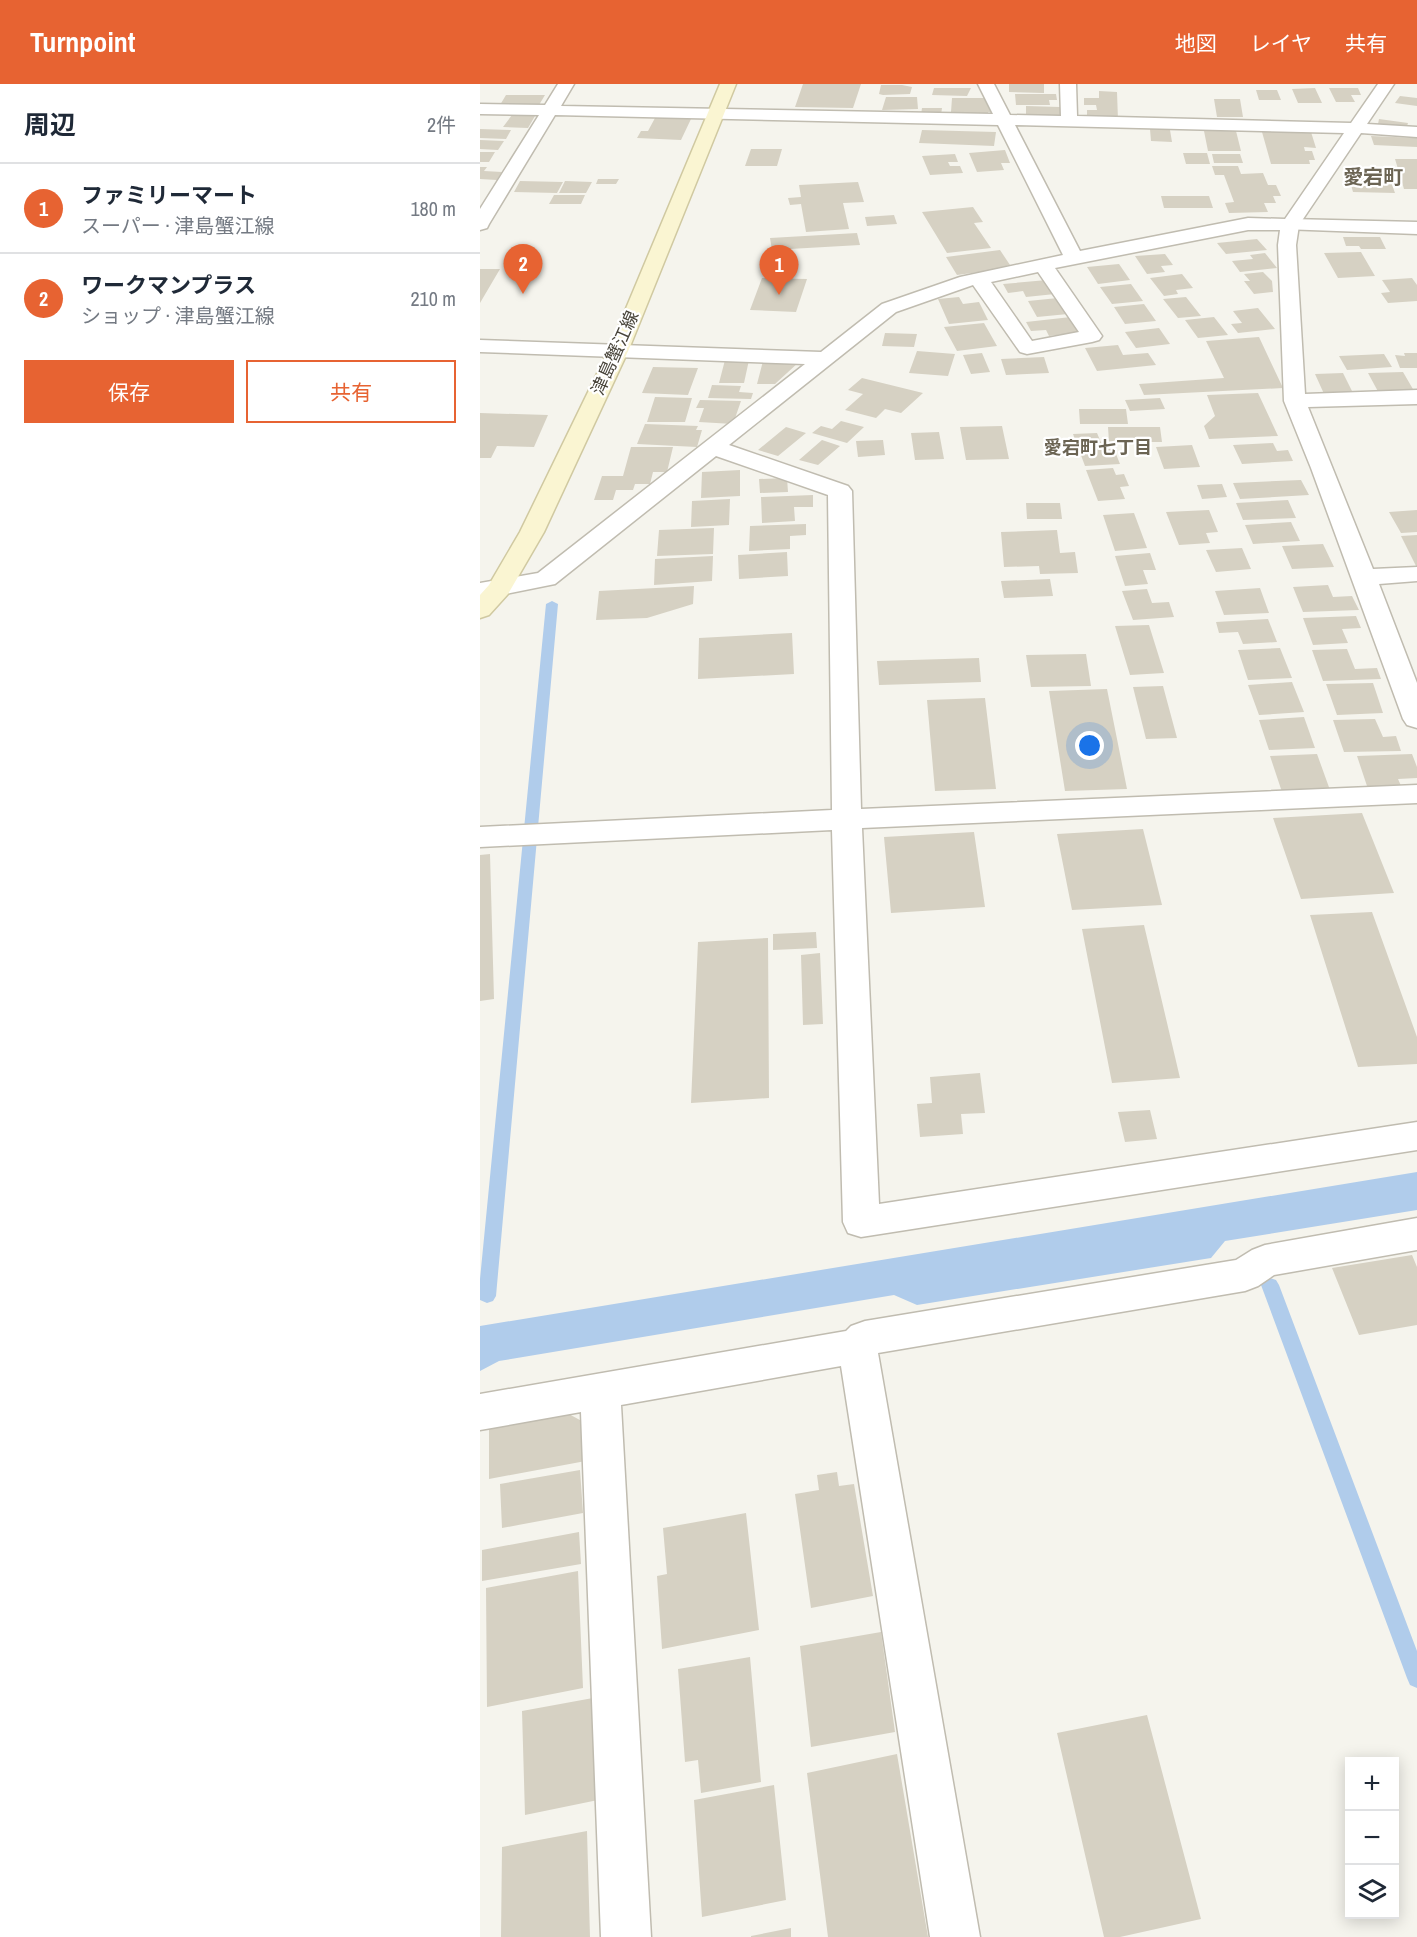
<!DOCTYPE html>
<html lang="ja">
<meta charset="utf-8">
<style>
:root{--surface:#fff;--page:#f2f2f3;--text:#1f2937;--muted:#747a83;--line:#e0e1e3;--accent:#e76332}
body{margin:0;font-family:"Archivo Narrow","Noto Sans JP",sans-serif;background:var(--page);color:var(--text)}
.controls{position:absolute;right:18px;bottom:18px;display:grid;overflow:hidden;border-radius:0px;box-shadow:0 3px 15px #0003}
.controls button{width:54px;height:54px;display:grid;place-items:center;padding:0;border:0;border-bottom:2px solid var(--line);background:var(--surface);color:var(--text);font:30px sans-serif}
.you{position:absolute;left:610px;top:662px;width:21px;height:21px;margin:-15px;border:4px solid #fff;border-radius:50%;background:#1a73e8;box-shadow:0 0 0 9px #1a73e833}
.badge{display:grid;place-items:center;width:39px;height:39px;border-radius:50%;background:var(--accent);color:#fff;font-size:20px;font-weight:700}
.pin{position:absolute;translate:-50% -50px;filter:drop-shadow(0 2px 3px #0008)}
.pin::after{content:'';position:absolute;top:32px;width:21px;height:18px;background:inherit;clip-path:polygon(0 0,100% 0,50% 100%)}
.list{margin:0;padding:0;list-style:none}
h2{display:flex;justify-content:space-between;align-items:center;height:78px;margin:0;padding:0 24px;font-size:26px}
h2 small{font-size:20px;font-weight:400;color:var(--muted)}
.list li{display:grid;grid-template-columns:39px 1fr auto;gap:18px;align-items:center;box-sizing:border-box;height:90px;padding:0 24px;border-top:2px solid var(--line)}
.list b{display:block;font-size:22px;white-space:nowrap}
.list p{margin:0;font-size:20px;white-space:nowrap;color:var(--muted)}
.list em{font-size:20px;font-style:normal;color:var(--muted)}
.actions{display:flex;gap:12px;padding:18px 24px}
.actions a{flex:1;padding:14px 0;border:2px solid var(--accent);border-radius:0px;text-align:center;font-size:21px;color:var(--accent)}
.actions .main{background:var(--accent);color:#fff}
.icon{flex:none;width:33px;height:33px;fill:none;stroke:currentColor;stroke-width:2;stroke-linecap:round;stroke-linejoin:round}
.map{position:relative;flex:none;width:937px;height:1853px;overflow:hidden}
header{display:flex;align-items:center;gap:36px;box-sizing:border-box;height:84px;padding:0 30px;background:var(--accent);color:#fff}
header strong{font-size:28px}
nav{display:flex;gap:33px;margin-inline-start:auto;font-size:21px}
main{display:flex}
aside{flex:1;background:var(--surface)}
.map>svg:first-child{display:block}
.water{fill:#b0cceb}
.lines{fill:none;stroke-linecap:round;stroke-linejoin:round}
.stream{fill:#b0cceb;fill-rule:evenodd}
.building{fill:#d6d1c3}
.minor-casing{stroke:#c0bcb0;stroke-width:3}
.tertiary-casing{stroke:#c0bcb0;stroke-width:3}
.secondary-casing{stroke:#d0c9a1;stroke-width:3}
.minor{fill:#fff;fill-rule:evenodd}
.tertiary{fill:#fff;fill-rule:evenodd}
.secondary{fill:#faf5d2;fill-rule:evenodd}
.labels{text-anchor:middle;stroke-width:4.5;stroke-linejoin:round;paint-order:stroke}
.far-street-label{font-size:18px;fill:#49453b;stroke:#fff}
.far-neighbourhood-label{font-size:18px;font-weight:bold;fill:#6b6453;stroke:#fff}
.far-quarter-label{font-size:20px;font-weight:bold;fill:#6b6453;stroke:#fff}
</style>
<header>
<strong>Turnpoint</strong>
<nav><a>地図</a><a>レイヤ</a><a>共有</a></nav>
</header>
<main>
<aside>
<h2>周辺<small>2件</small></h2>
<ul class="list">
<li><span class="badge">1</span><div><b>ファミリーマート</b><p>スーパー · 津島蟹江線</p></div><em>180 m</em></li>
<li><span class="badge">2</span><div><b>ワークマンプラス</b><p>ショップ · 津島蟹江線</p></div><em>210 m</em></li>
</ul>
<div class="actions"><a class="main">保存</a><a>共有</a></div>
</aside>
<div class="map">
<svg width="937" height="1853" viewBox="0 0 937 1853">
<rect width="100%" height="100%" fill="#f5f4ed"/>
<path class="water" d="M937,1088V1126L745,1157L731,1174L437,1221L414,1211L19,1277L0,1287V1242Z"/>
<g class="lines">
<path class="stream" d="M72,517L78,520L16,1212L13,1217L7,1219L0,1216V1195L66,520Z
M790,1194L796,1196L799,1201L937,1567V1604L930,1601L927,1594L781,1201L784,1196Z"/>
</g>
<path class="building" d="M323,0H381L373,24L315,23Z
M529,0H564V9L529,8Z
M401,1H422L432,3L430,10L403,11L399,10Z
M454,4H491L487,12L452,11Z
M835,4L842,19H818L812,5Z
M849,4H878L881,11H871L875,18H856Z
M776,6H797L801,16H779Z
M619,7L637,8L638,36L613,35V31H607V26H617L616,21H604V14H619Z
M535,10H576L577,16H569L570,21H536Z
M26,11H65L59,21H20Z
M920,12L937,14V22L915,19Z
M406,13H437L438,25L402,26Z
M472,14H509L508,23H514V28H508V32L476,31V28H471Z
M734,15H760L763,33H737Z
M546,22L580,23L581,33L546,32Z
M442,24H462L461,31H441Z
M32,31L55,32L48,44L23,43Z
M175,34L211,35L201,56L157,54L161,47H168Z
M899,35L928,39L927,42H919L898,40Z
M0,45L31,46L26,55L0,54Z
M670,45L690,46L692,58L671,57Z
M442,46L516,48L514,62L439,59Z
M724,47H756L761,67H728Z
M782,48H831L836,64L824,63L825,67H832L835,76H829L830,80H791Z
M891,52L937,54V63L894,61Z
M0,56L24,57L18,66L0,65Z
M271,65H302L297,82H265Z
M525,66L530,79H521L524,86L497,88L489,69Z
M0,68H15L9,78H0Z
M703,69H727L730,80H706Z
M475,70L478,78H468L470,82H480L483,89L450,91L442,72Z
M732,70H760L763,79H734Z
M915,75H937V105H924Z
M732,82H758L761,90L783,89L788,101H796L801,112H793L796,119H784L788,128L749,129L745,119L754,118L744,91H735Z
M0,83H7L4,87L22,88L17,96L0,95Z
M869,94L910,95L915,109L873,108Z
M118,95H139L136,100H116Z
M40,97L83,98L77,109L34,108Z
M85,97L112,98L106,109H79Z
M378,98L384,118L363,119L369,145L326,148L321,120L310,121L308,114L321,113L319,101Z
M74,111H105L101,120H69Z
M681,112H729L733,124H684Z
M493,123L503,138L494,139L511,164L467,169L442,128Z
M414,131L417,140L387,142L385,133Z
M377,149L380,161L292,166L290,154Z
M863,153H900L906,165H881L879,162H866Z
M777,155L787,166L746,170L737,159Z
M520,166L530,181L507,187L477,191L466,173Z
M881,168L895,192L858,194L844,169Z
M785,169L797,184L760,188L752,177L773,175L770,171Z
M685,170L693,181L681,182L685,188L667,190L655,172Z
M639,180L650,196L618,200L607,183Z
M0,185H20L0,219Z
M783,188L792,197L793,208L774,210L764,197H770L764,190Z
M702,190L713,204L696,206L698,210L684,212L670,194Z
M282,194L327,195L316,228L270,226Z
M932,194L937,201V217L908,219L901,209L910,208L902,196Z
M567,196L575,210L546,213L543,207L528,209L523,200Z
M651,200L663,217L632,220L620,203Z
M479,213L483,220L499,218L508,236L469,240L458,215Z
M706,213L721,232L698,234L683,215Z
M578,214L588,230L557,233L548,217Z
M664,220L676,237L645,240L634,223Z
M778,224L795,245L758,249L751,240L762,239L753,227Z
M591,233L600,248L569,252L566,246L551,247L546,238Z
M734,233L748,251L718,254L705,236Z
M504,239L517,262L477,267L464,243Z
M679,244L690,260L656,264L645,248Z
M405,249L437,250L434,263L402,262Z
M779,253L803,304L664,311L659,300L744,294L726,257Z
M638,261L643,271L668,269L676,281L617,287L605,264Z
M437,267L475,270L468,292L429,289Z
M502,269L510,288L491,290L483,271Z
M924,269H937V284H920L915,271L925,272Z
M904,270L912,283L867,286L859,272Z
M564,273L569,289L526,291L521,275Z
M245,276H269L264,299H239Z
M283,277L319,278L295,300H277Z
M173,283L218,284L208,311L162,309Z
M923,288L937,312L901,313L888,289Z
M863,289L874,311L845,312L835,290Z
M382,294L443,309L421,329L405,325L396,334L365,326L383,310L368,306Z
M232,301L261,302L259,308L273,309L271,315L228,314Z
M778,309L798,352L729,355L724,342L735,332L727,311Z
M175,313L212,314L205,338H167Z
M680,314L685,325L650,327L645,316Z
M220,316L261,317L253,340L219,338L224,324H216Z
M599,325H646L648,340H600Z
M0,329L68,331L54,363L17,362L11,374H0Z
M361,337L384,343L367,359L332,349L341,342L352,345Z
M165,340L218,342L216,346H222L217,363L157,360Z
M522,342L529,375L486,376L480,343Z
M306,343L326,349L298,372L278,366Z
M628,343H680L682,358H629Z
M459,348L464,375L435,376L431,349Z
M617,349L622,361L632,360L640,380L605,382L593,350Z
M342,356L360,362L338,381L319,376Z
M403,356L405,371L378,373L376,357Z
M793,359L797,367L808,366L813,377L762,380L753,361Z
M712,361L720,383L684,385L676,363Z
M151,363H193L187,388H173L170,400H155L153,406H136L133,416H114L122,392H143Z
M633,384L636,391L644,390L649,402L640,403L645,415L618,417L606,386Z
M260,386V412L221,414L222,388Z
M307,394L308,408L280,409L279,395Z
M821,396L829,411L760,415L753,399Z
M742,400L747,413L722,415L717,401Z
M333,411V423H314L315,437L282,439L281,413Z
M250,415L249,441L211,443L212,417Z
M808,416L816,434L763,436L756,419Z
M546,419H580L582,435H547Z
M729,426L738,448L726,449L730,459L699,461L686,428Z
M937,426V448L921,449L909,428Z
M654,429L667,464L635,467L623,431Z
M811,438L820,457L773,460L765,441Z
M326,440V451L310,452V465L269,467L270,442Z
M234,444L233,470L177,472L179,446Z
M577,446L580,469L595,468L598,489L560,490L559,482L524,483L521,448Z
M937,451V484L921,452Z
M843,460L854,483L812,485L802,462Z
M762,464L771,485L736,488L726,466Z
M307,468L308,492L259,495L258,471Z
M670,469L676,486H663L668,500L645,502L635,472Z
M233,472L232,497L174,501L175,475Z
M570,495L573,512L524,514L521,497Z
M848,501L853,513L872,512L879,526L823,528L813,503Z
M214,502L213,520L167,534L116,536L119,507Z
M780,504L789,529L744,531L735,507Z
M667,505L672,519L689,518L694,533L653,536L642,507Z
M876,532L881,544L862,545L868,559L833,561L823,534Z
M788,535L797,558L763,560L758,548L739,549L736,538Z
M669,541L684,589L650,591L635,542Z
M312,549L314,590L218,595L219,554Z
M800,564L812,594L768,596L758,566Z
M867,565L875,585L897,584L901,595L843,597L832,566Z
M606,570L611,602L551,603L546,571Z
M499,574L501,598L399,601L397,577Z
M812,598L824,628L779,631L768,601Z
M893,599L903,629L857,631L846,600Z
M683,602L697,654L666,655L653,603Z
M627,605L647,705L585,707L569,607Z
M505,614L516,705L455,707L447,616Z
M824,633L835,664L789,666L779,636Z
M895,635L903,653L916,652L921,667L864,668L853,636Z
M837,670L850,706L802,708L790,672Z
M932,670L937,683V694L918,695L922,704L888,705L877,672Z
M882,729L914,809L821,815L793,734Z
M663,745L682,821L592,826L577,750Z
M494,748L505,823L411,829L404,753Z
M10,770L14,915L0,917V771Z
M892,828L937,953V980L878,983L830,831Z
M664,841L700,994L632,999L602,845Z
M336,848L337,864L293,866V850Z
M288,854L289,1014L211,1019L218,858Z
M340,869L343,940L323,941L321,871Z
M500,989L505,1029L481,1030L483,1050L440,1053L437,1020L452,1019L450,993Z
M670,1026L677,1055L645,1058L638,1028Z
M932,1171L937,1183V1241L879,1251L852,1184Z
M87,1329L109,1341L111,1376L9,1395V1343Z
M100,1386L103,1429L22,1444L20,1400Z
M357,1388L359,1402L374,1400L393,1512L331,1524L315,1410L339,1406L337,1391Z
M266,1429L279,1546L182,1565L177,1492L187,1490L183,1444Z
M99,1448L101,1480L2,1497V1466Z
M98,1487L103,1604L7,1623L6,1504Z
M401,1548L415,1648L331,1663L320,1562Z
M270,1573L281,1698L221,1709L218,1676L205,1678L198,1585Z
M113,1614L118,1716L45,1731L42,1627Z
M667,1631L721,1835L640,1853H624L577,1649Z
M417,1670L448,1853H348L327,1689Z
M294,1701L306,1816L222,1833L214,1716Z
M107,1747L110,1853H21L22,1763Z
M311,1844V1853H271V1852Z"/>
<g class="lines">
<defs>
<path id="minor" d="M78,0H94L81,22L513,30L498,0H514L530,31L581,32L580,0H596L597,32L871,39L898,0H914L887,40L937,43V53L881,49L819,141L816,161L825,310L937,306V320L828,323L893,485L937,483V497L899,500L937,599V644L927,641L923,635L831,384L804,317L798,161L800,146H768L575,184L622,252L619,256L612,258L547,270L540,268L493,201L416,228L249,361L368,402L372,407L381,725L937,701V719L382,744L399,1120L937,1038V1066L381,1153L368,1149L363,1138L352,746L0,763V743L352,726L348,411L236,372L75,500L0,515V499L58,489L325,280L0,268V256L341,268L402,220L480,193L583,171L518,41L75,31L9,140L7,144L0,146V125L59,31L0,30V20L65,21ZM535,41L864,49L805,135L768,134L600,167ZM558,188L599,248L552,257L511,198Z
M937,1134V1166L794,1191L778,1202L765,1207L398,1269L500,1853H450L361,1282L141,1321L171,1853H121L101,1328L0,1346V1310L366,1247L371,1242L385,1237L756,1176L772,1166L785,1161Z"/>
<path id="tertiary" d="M810,135L937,138V150L803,145L801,141L803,137Z"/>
<path id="secondary" d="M240,0H256L149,265L64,448L28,510L9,531L0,534V511L9,501L40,448L129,265Z"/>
</defs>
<use href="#minor" class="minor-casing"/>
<use href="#tertiary" class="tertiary-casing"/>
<use href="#secondary" class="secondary-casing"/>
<use href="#minor" class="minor"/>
<use href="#tertiary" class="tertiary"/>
<use href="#secondary" class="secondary"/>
</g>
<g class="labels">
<g class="far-street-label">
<text transform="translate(135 269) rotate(-66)" y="6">津島蟹江線</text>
</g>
<g class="far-neighbourhood-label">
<text x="618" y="370">愛宕町七丁目</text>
</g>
<g class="far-quarter-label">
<text x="893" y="100">愛宕町</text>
</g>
</g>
</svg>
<div class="controls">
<button>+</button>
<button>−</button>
<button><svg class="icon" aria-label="layers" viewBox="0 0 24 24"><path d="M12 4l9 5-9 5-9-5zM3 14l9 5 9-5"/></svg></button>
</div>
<div class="you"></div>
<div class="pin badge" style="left:299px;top:211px">1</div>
<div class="pin badge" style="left:43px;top:210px">2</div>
</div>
</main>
